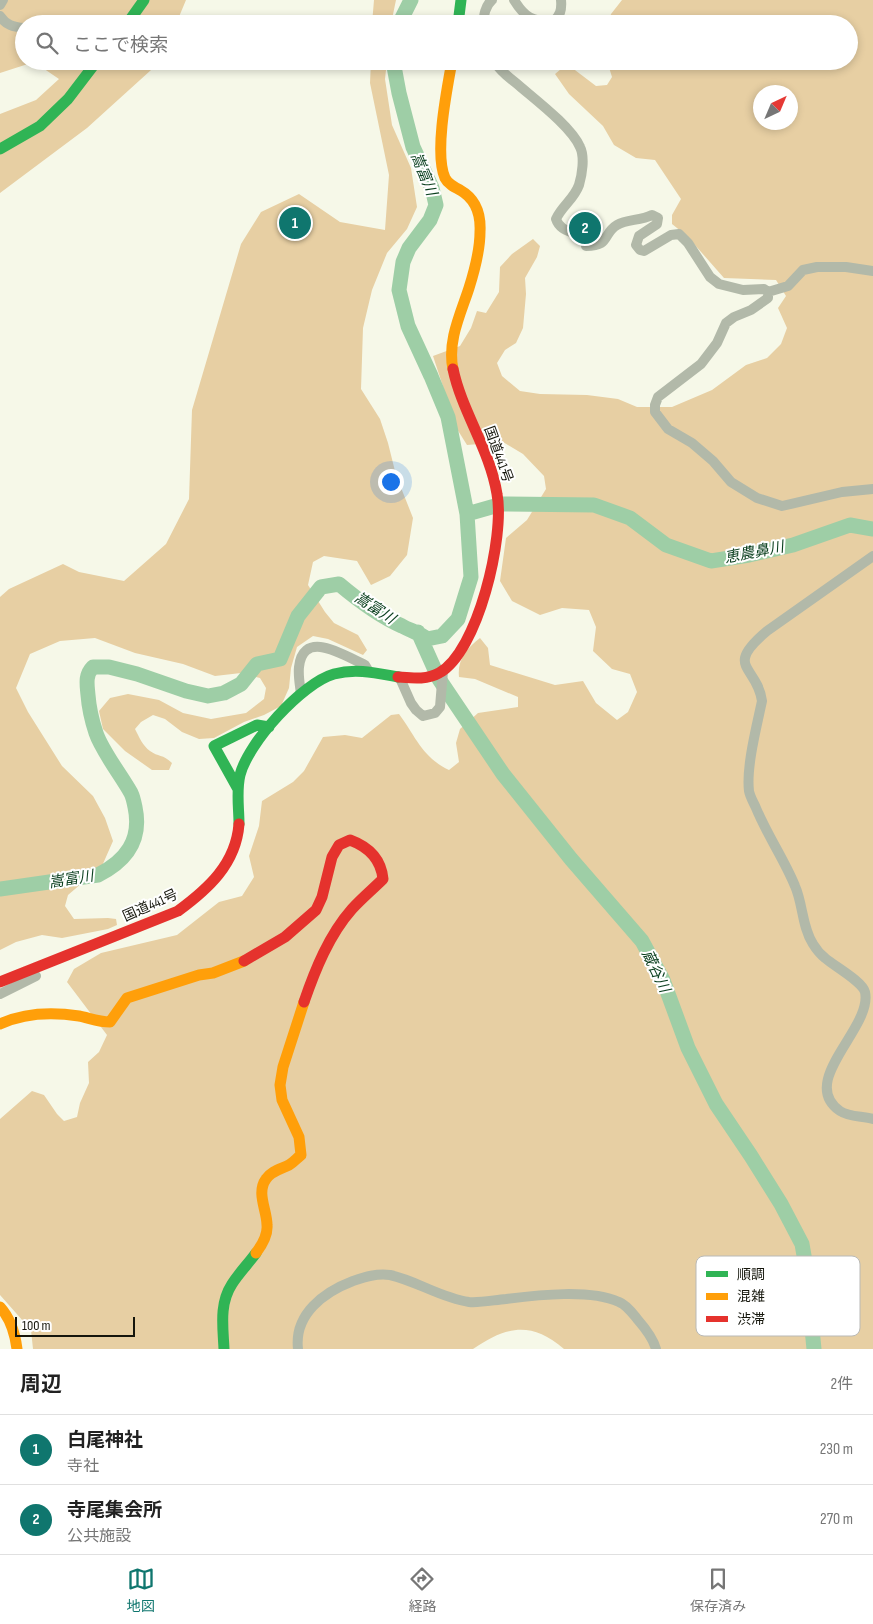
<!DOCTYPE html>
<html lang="ja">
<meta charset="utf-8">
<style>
:root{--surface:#fff;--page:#f6f6f6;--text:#222;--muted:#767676;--line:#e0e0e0;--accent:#0f766e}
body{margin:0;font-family:"Sofia Sans Condensed","Noto Sans JP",sans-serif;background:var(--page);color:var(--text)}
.compass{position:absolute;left:753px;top:85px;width:45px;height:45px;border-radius:50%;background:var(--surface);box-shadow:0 2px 8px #0003;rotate:44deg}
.scale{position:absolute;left:15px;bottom:12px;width:120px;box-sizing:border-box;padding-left:5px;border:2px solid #15160c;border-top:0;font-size:14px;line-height:18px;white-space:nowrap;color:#15160c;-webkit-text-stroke:4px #fff;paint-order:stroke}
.you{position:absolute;left:390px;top:481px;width:18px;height:18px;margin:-12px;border:4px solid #fff;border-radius:50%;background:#1a73e8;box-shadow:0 0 0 8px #1a73e833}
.badge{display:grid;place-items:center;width:32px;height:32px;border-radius:50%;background:var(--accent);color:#fff;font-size:16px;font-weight:700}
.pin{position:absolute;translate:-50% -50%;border:2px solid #fff;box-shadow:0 1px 5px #0006}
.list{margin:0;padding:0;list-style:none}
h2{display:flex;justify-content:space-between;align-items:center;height:65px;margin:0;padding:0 20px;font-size:21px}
h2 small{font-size:16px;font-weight:400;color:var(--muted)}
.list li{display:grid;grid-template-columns:32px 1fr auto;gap:15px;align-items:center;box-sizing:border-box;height:70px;padding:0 20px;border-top:1px solid var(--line)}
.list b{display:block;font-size:19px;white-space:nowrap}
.list p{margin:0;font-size:16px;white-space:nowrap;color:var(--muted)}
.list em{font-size:16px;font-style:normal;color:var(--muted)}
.icon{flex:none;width:28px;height:28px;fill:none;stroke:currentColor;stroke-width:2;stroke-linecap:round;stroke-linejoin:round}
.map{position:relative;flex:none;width:873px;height:1349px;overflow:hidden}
.search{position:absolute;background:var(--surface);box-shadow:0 2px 8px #0003;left:15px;right:15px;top:15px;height:55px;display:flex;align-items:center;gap:12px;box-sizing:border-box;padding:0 18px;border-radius:28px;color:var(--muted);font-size:19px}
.sheet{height:205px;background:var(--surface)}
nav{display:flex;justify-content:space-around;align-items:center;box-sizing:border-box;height:70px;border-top:1px solid var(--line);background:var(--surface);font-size:14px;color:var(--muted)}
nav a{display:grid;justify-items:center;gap:2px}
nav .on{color:var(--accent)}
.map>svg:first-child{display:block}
.forest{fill:#e7cfa3;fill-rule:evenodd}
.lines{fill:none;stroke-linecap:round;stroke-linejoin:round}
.river{stroke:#9ecea6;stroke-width:15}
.street{stroke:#b2b9a9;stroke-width:10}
.fast{stroke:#30b455;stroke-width:11}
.slow{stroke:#ff9f0a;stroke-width:11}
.jam{stroke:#e5322d;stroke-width:11}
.labels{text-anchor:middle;stroke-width:4;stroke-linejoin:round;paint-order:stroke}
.street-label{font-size:14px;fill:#15160c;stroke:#fff}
.water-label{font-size:15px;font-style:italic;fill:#0a3f1e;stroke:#fff}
.key{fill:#fff;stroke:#b9b9b6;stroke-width:1}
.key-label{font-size:14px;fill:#15160c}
</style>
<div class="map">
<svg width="873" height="1349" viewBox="0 0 873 1349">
<rect width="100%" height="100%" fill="#f6f8e8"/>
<path class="forest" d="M0,0H186L176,24H24V61H161L87,128L0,193V114L36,100L59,79L34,62L0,73Z
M374,0H396L391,24H372Z
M622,0H873V1349H564C531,1321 507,1326 473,1349H33L31,1330L0,1295V1119L32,1091L44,1095L57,1114L64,1121L77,1117L80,1103L89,1083L88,1062L99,1052L107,1035L67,982L74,969L101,953L177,935L219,902L242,896L254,877L249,856L259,826L262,801L293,782L304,771L323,737L345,735L362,738L391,715L399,714C416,737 422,757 449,770L459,762L456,743L460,729L478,713L518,707V697L475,679L459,677C457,660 467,648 480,638L488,648L490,665L555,685L583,681L596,703L617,720L628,712L637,692L630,674L612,669L593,651L596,627L589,610L562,608L540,615L512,601L500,581L506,538L527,520L546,489L544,476L523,454L503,442L467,445L457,429L433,356L460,346L471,328L477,311L486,313L499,292L500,267L512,254L533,239L540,246L537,257L525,278L526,294L523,328L516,343L505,350L497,363L502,376L520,391L540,394L587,395L618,399L637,407H672L712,390L746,365L767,358L781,344L787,328L778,308L786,296L776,280L724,278L687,236L672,224V215L681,199L655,160L636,158L614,145L603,126L569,94L555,74L567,64L596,86L607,85L612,77L607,61H849V24H608L611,14ZM760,92H790V122H760Z
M371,61H387L385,79L392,125L411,168L417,207L407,229L387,253L372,290L363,328L361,389L380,419L388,443L396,475L413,518L407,555L390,576L371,585L357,561L324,556L313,562L308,585L325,612L334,623L358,635L367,650L363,655L328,639L313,636L297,647L291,668L289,688L281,706L264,715L244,722L214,738L199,739L182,732L165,719L153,715L141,722L135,729C139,737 143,746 150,751C158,757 163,754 172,763L169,770H152L125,751L103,729L99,711L110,698L128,694L159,700L183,713L211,719L246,713L264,699L266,688L260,678L241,673L215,676L183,664L135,653L95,638L60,641L30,654L16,688L28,712L62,766L93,796L105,818L113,841L102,866L68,895L65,906L74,919L108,918L116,919L117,925L108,929L62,938L42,935L16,942L0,950V597L9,589L63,564L79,572L124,581L166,544L189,499L192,410L241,244L261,212L299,194L340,222L385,230L389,175L370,83Z"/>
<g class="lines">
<path class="river" d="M399,24L411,0
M467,514L502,504L594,505L630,518L666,545L711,561L749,555L793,545L850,525L873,529
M418,632L439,679L503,774L571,859L642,941L663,980L688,1048L716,1104L751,1156L781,1204L802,1244L806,1267L814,1349
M0,889L98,875C126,861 142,840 135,807C134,802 133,797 131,793C121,775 102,751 96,733C92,721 89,708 88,695C87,684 85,675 93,667H109L137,674L186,691L208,696L224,693L241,684L257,664L280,659L298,616L321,587L339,584C358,600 379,616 402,626C411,631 418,632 427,639L442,636L458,619L471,577L467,514L448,417L431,376L408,326L399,290L403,262L409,248L430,220L436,205L432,188L413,147L399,93L393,61"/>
<path class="street" d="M514,0C525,18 532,21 553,22C560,16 562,10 561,0
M0,5L3,0
M0,16C6,25 13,27 24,28
M483,24C484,15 485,6 492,0
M494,61C499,69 508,77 516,83C533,98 571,126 580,147C585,157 582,175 579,185C574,199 562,206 556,219C561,234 577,230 586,241V246C611,246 602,234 617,225C627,219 640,221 652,215L658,218L657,224L639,236L636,245L640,250L644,251L671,235L679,234L688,243L710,277L719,284L743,290L764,289L768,292L788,286L803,270L817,267H846L873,271
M768,292V298L751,310L734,317L726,323L717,343L701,364L658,397L655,405V412L668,429L692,443L713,461L731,482L757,498L782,506L842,492L873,489
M873,556L767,631C723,668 757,665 762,701C757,725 746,767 749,791C750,797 754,803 756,808C767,835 784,859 795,886C803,904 802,927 813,944C816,949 820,954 825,958C834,966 862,981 865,992C873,1028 797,1081 840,1111C849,1117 863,1116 873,1119
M399,676L411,703L416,710L423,716L435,713L440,707L443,671
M301,694C300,685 298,676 299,667C303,628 345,656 365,665L368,670
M0,994L36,976
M298,1349C294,1314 324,1292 353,1281C365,1277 377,1273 390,1275C417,1281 441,1298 469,1302C480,1303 494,1300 506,1299C538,1295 590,1289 619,1302C627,1305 633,1314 638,1320C645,1328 653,1338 656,1349"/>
<path class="fast" d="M127,24L144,0
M458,24L461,0
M0,149L40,126L68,99L97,61
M238,789L214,746L257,725L269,727
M239,824C239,808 236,791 240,775C248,743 302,683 334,674C356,668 376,673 398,677
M224,1349C223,1327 219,1304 232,1284C239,1273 248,1264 256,1253"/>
<path class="slow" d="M452,61C447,89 434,153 445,178C448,184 454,187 460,190C476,199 481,214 480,232C480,251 475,269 469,288C461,313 447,341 453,369
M0,1024C24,1013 53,1012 79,1016C89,1018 99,1022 110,1022L127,998L199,975L213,973L244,961
M256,1253C262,1245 268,1235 267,1225C267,1210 256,1193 266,1179C271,1171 281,1169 289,1165C294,1162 297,1158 301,1155L299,1137L282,1100L280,1085L283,1067L304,1002
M0,1307C11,1319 15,1333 17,1349"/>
<path class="jam" d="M398,677C412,678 427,680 439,673C478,652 505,536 497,494C490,450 462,412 453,369
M244,961L285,937L316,910L322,897L332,857L339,845L350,840C369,847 381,859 383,879C373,889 362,898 352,909C329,935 315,970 304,1002
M0,982L178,911C208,889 236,864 239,824"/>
</g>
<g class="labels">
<g class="street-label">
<text transform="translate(499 454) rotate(70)" y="5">国道441号</text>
<text transform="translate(150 905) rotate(-24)" y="5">国道441号</text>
</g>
<g class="water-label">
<text transform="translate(424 174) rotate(68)" y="5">嵩富川</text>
<text transform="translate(754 552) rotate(-11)" y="5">恵農鼻川</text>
<text transform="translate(375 608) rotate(33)" y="5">嵩富川</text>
<text transform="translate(71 879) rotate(-9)" y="5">嵩富川</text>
<text transform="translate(656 971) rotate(64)" y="5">蔵谷川</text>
</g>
</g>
<rect x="696" y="1256" width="164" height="80" rx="8" class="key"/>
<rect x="706" y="1271" width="22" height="6" fill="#30b455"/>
<rect x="706" y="1293" width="22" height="7" fill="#ff9f0a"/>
<rect x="706" y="1316" width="22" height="6" fill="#e5322d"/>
<g class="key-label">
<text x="737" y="1279">順調</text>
<text x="737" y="1301">混雑</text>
<text x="737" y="1324">渋滞</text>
</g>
</svg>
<svg class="compass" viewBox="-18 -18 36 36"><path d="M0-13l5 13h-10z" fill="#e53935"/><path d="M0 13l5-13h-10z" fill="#767676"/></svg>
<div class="scale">100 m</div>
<div class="you"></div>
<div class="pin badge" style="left:295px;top:223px">1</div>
<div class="pin badge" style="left:585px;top:228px">2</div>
<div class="search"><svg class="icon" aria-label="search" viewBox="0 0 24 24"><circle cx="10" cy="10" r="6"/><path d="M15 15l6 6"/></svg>ここで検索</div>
</div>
<section class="sheet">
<h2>周辺<small>2件</small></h2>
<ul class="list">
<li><span class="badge">1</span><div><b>白尾神社</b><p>寺社</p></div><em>230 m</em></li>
<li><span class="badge">2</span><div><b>寺尾集会所</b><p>公共施設</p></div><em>270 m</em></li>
</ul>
</section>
<nav>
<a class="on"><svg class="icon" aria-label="map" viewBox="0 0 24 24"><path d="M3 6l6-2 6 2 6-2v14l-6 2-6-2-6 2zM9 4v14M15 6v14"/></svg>地図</a>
<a><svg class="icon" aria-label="directions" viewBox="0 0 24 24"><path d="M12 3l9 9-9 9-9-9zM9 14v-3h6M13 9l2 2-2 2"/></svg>経路</a>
<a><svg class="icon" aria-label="saved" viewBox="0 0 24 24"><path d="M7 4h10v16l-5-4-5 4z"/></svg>保存済み</a>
</nav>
